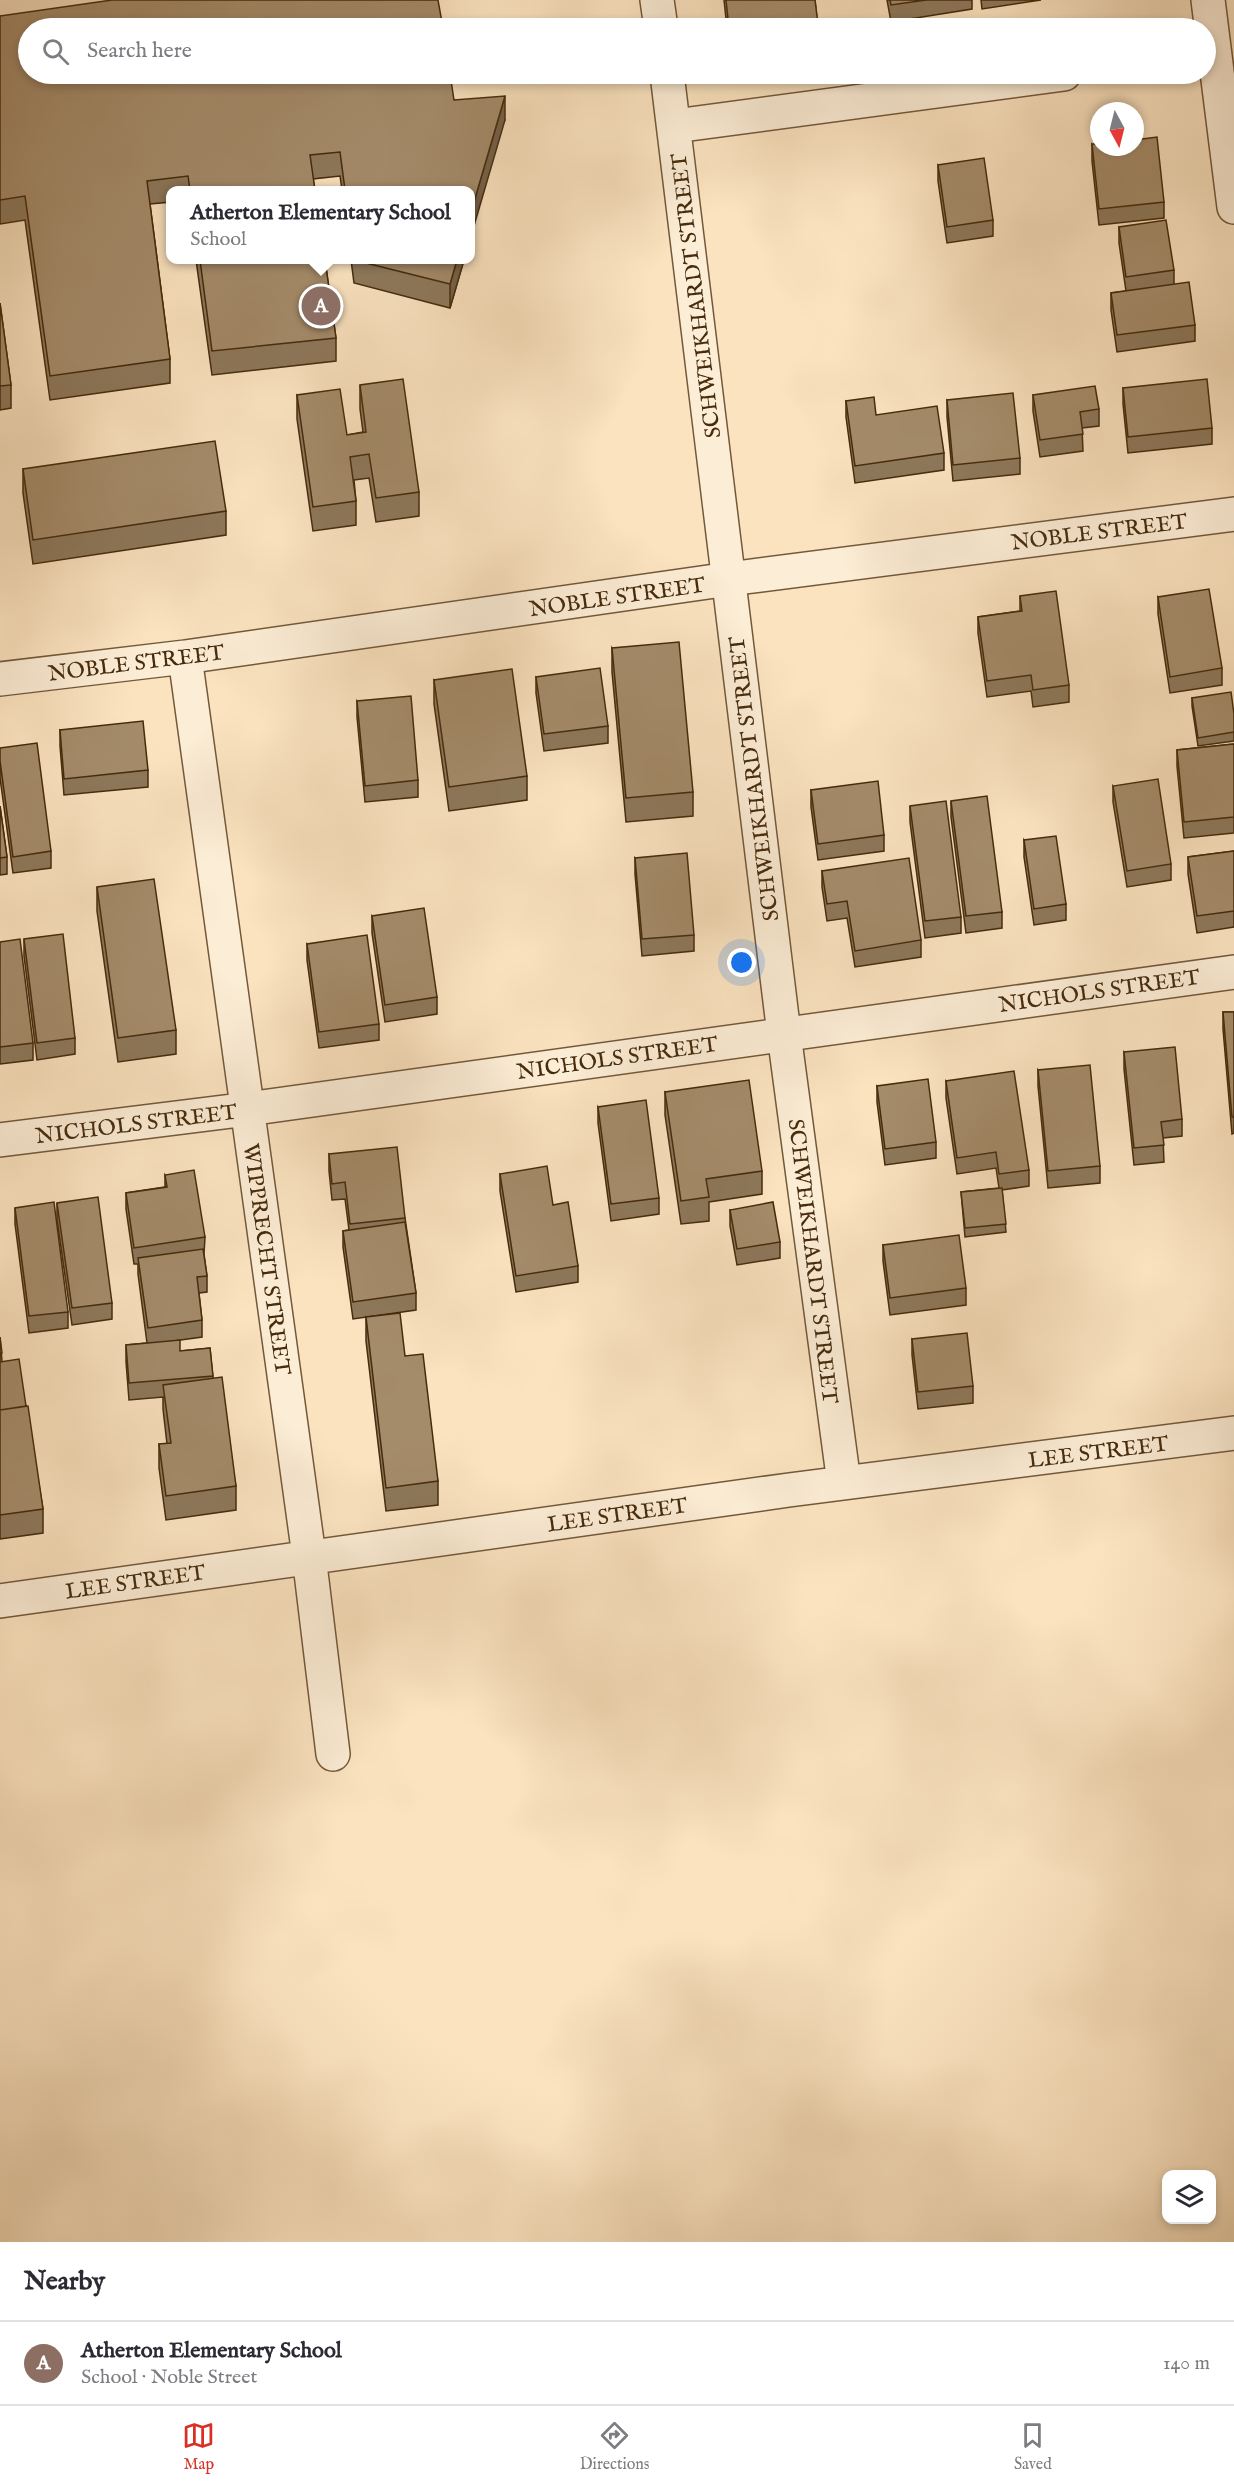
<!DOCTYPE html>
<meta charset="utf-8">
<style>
:root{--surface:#fff;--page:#f7f7f7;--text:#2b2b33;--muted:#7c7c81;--line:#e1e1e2;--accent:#d93025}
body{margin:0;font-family:"IM FELL English",serif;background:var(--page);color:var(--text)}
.controls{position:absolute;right:18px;bottom:18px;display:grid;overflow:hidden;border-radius:12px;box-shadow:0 3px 9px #0003}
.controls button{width:54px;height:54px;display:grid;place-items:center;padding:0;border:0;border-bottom:2px solid var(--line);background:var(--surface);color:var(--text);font:30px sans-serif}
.compass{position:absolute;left:1090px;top:102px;width:54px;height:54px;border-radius:50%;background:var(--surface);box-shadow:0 3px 9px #0003;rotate:173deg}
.you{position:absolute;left:742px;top:963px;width:21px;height:21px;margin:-15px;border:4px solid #fff;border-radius:50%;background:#1a73e8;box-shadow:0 0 0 9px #1a73e833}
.badge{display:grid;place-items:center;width:39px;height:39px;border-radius:50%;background:var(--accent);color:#fff;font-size:20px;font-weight:700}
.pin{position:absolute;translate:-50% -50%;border:3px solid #fff;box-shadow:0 2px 6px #0006}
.popup{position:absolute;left:166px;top:186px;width:309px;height:78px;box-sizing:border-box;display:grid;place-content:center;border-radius:12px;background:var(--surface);filter:drop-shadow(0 2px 4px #0005);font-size:20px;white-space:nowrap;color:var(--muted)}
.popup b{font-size:22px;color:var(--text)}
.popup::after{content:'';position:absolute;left:50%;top:100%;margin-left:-12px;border:12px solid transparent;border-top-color:var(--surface)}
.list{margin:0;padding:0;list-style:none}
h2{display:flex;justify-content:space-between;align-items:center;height:78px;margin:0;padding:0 24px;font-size:26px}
h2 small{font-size:20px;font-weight:400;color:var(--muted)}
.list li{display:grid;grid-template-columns:39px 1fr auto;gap:18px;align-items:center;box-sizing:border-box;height:84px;padding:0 24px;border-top:2px solid var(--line)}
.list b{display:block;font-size:22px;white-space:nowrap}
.list p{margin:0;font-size:20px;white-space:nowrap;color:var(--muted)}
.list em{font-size:20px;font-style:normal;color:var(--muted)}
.icon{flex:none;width:33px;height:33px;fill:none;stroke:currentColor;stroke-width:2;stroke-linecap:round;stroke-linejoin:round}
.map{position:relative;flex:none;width:1234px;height:2242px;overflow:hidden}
.search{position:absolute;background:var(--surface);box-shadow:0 3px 9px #0003;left:18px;right:18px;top:18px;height:66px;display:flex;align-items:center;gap:15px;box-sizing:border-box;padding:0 21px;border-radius:33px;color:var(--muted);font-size:22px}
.sheet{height:162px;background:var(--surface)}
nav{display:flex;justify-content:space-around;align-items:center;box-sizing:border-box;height:84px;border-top:2px solid var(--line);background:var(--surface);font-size:16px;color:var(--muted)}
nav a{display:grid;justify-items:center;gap:3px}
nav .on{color:var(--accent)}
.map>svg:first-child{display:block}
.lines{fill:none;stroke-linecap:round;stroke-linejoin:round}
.minor-casing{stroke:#735939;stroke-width:36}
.minor{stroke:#fcedd6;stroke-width:33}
.wall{fill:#8d785b;stroke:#462b0c;stroke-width:1.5}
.shaded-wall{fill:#73614a;stroke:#462b0c;stroke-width:1.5}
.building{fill:#a48b6a;stroke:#462b0c;stroke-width:1.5}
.labels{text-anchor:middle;stroke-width:6;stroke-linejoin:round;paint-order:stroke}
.street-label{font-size:22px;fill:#462b0c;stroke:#fcedd6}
</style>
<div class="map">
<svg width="1234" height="2242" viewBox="0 0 1234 2242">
<rect width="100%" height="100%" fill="#fbe3c0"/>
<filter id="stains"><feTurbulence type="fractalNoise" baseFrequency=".00333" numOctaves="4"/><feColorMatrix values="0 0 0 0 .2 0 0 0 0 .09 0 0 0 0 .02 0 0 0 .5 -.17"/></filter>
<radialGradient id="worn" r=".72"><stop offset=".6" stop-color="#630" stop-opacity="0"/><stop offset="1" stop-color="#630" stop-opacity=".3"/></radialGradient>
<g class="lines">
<defs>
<path id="minor" d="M657,0L661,28
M1208,0L1234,207
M667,74L784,1034L844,1483
M675,126L1064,74
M185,657L309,1556L333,1754
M0,679L185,657L729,579L1234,514
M0,1140L248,1109L1234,972
M0,1601L789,1490L1234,1433"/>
</defs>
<use href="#minor" class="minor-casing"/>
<use href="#minor" class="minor"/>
</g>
<path class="wall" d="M724,0H815L818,28H727Z
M887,0H972V9L891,22Z
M981,0H1041L982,9Z
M0,16L454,100L505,120L471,190H342L340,176L313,179L315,190H171V202L150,204L170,359V383L50,400L25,220L0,224Z
M1092,144L1164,202V218L1099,225L1092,161Z
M938,165L993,220V236L947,243L938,181Z
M1119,227L1174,270V284L1195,325V341L1117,352L1111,310V293L1126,291L1119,243Z
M196,260H325L336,338V361L212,375Z
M351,260H464L450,308L354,283Z
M0,303L11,385V408L0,410Z
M360,385L419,492V516L376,522L369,478L354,480L356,501V525L313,531L297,419V395L347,435L363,432L360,409Z
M1123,388L1212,428V444L1128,453L1123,404Z
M1033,395L1099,409V426L1082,428L1083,451L1040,457L1033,411Z
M947,400L1020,458V474L953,481L947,417Z
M846,401L876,415L944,453V470L855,483L846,417Z
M23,469L226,511V535L33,564L23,493Z
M1020,596L1069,685V702L1033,707L1031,691L987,697L978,633V617L1020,611Z
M1158,597L1222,668V685L1170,693L1158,614Z
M612,648L693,792V816L626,822L612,672Z
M536,677L608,726V743L544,751L536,693Z
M434,680L527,776V800L449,811L434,704Z
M1192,698L1234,714V741L1198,746L1192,706Z
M357,701L418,780V797L365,802L357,717Z
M60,730L148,770V787L64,795L60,746Z
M1234,744V833L1184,838L1177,766V750Z
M0,748L51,851V868L13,873L0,778Z
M1113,786L1171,864V880L1127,887L1113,802Z
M811,790L884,835V851L818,860L811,807Z
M951,801L1002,912V928L966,933L951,817Z
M0,806L7,857V874L0,875Z
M910,806L961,917V933L925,938L910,822Z
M1024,840L1066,904V920L1034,925L1024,857Z
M1234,851V927L1197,933L1188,874V857Z
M635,858L694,935V951L642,956L635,874Z
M822,871L921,940V957L855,967L847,918L827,921L822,887Z
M97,887L176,1030V1054L118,1062L97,911Z
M372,916L437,997V1014L385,1022L372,933Z
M24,939L75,1038V1054L37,1060L24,956Z
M0,942L33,1043V1060L0,1064Z
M307,944L379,1024V1040L319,1048L307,960Z
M1223,1012H1234V1133L1232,1134L1223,1029Z
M1124,1052L1182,1119V1136L1163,1138L1164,1162L1134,1165L1124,1069Z
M1038,1070L1100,1166V1183L1048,1188L1038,1086Z
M946,1081L1029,1170V1186L1002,1190L1006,1232L965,1237L961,1192L999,1188L996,1168L957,1174L946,1098Z
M877,1086L936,1142V1158L885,1165L877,1102Z
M665,1092L762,1171V1194L709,1202V1221L681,1224L665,1115Z
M598,1107L659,1198V1214L611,1221L598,1123Z
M329,1154L405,1218L416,1293V1310L353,1319L343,1247V1231L349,1230L345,1199L332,1200L329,1171Z
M500,1174L553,1205L578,1266V1282L516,1292L500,1191Z
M165,1175L205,1237L204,1254L207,1276V1292L199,1293L202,1320V1337L166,1342L180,1351L210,1348L213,1378L236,1486V1510L166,1520L159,1468V1444H167L163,1409V1397L129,1400L126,1362V1345L147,1343L138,1274V1264H134L126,1209V1193L165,1187Z
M57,1203L112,1303V1319L72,1325L57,1219Z
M15,1208L68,1312V1328L29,1333L15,1224Z
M730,1210L780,1242V1258L737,1265L730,1226Z
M883,1245L966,1288V1305L890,1315L883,1261Z
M366,1317L405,1356L438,1481V1505L386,1511L366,1341Z
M0,1337L2,1361L26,1406L43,1509V1533L0,1539Z
M912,1339L973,1386V1403L918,1409L912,1355Z"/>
<path class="shaded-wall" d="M505,96V120L471,236V212Z
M457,260H464L450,308V284Z"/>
<path class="building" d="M112,0H438L443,28H28V74H450L454,100L505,96L471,212V190H345L340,152L310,155L315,190H190L188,176L147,181L170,359L50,376L25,196L0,200V16Z
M726,0H815L818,24L787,28H729Z
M890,0H926L891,5Z
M1157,137L1164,202L1099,209L1092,144H1099V147H1135V140Z
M984,158L993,220L947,227L938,165Z
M1166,220L1174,270L1126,277L1119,227Z
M200,260H325L336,338L212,351Z
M354,260H457L450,284Z
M1189,282L1195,325L1117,335L1111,293Z
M0,303L11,385L0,386Z
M403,379L419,492L376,498L369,454L350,457L356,501L313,507L297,395L340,389L347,435L366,432L360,385Z
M1207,379L1212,428L1128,437L1123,388Z
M1095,386L1099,409L1080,412L1083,434L1040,440L1033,395Z
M1013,393L1020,458L953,465L947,400Z
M874,397L876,415L937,406L944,453L855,466L846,401Z
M215,441L226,511L33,540L23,469Z
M1209,589L1222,668L1170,677L1158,597Z
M1056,591L1069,685L1033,690L1031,675L987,681L978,617L1022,611L1020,596Z
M679,642L693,792L626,798L612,648Z
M600,668L608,726L544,734L536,677Z
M512,669L527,776L449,787L434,680Z
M1231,692L1234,714V732L1198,738L1192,698Z
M411,696L418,780L365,786L357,701Z
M143,721L148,770L64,779L60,730Z
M37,743L51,851L13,857L0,761V748Z
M1234,744V817L1184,822L1177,750Z
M1158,779L1171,864L1127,871L1113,786Z
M878,781L884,835L818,844L811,790Z
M987,796L1002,912L966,916L951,801Z
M946,801L961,917L925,921L910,806Z
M0,806L7,857L0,858Z
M1056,836L1066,904L1034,909L1024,840Z
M1234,851V911L1197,916L1188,857Z
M687,853L694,935L642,939L635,858Z
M909,858L921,940L855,951L847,901L827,904L822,871Z
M154,879L176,1030L118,1038L97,887Z
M424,908L437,997L385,1005L372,916Z
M63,934L75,1038L37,1043L24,939Z
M367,935L379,1024L319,1032L307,944Z
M20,939L33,1043L0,1047V942Z
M1223,1012H1234V1117H1232Z
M1175,1047L1182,1119L1161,1122L1164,1145L1134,1148L1124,1052Z
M1090,1065L1100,1166L1048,1171L1038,1070Z
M1014,1071L1029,1170L999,1174L996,1152L957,1158L946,1081Z
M928,1079L936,1142L885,1149L877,1086Z
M749,1080L762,1171L706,1179L709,1197L681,1201L665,1092Z
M646,1100L659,1198L611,1204L598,1107Z
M397,1147L405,1218L350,1224L345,1182L332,1184L329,1154Z
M547,1166L553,1205L568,1202L578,1266L516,1276L500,1174Z
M194,1170L205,1237L134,1248L126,1193L167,1187L165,1175Z
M1002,1188L1006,1224L965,1228L961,1192Z
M98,1197L112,1303L72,1308L57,1203Z
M54,1202L68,1312L29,1316L15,1208Z
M773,1202L780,1242L737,1249L730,1210Z
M405,1222L416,1293L353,1302L343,1231Z
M959,1235L966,1288L890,1298L883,1245Z
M203,1249L207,1276L197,1277L202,1320L148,1328L138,1258Z
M400,1313L405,1356L423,1354L438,1481L386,1488L366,1317Z
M967,1333L973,1386L918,1392L912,1339Z
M0,1337L2,1353H0Z
M180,1340V1351L210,1348L213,1376L129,1383L126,1345Z
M19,1359L26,1406L0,1410V1362Z
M222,1377L236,1486L166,1496L159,1444L171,1443L163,1385Z
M28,1406L43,1509L0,1515V1410Z"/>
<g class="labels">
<g class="street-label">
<text transform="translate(695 296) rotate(-97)" y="8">SCHWEIKHARDT STREET</text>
<text transform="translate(1099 531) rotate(-7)" y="8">NOBLE STREET</text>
<text transform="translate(617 596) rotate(-8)" y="8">NOBLE STREET</text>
<text transform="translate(136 662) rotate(-7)" y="8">NOBLE STREET</text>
<text transform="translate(753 779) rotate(-97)" y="8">SCHWEIKHARDT STREET</text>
<text transform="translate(1099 990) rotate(-8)" y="8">NICHOLS STREET</text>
<text transform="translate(617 1057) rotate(-8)" y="8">NICHOLS STREET</text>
<text transform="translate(136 1123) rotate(-7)" y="8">NICHOLS STREET</text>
<text transform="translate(268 1259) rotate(82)" y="8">WIPPRECHT STREET</text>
<text transform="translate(814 1261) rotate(83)" y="8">SCHWEIKHARDT STREET</text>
<text transform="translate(1098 1451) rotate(-7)" y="8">LEE STREET</text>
<text transform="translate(617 1514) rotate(-8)" y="8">LEE STREET</text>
<text transform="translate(135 1581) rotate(-8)" y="8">LEE STREET</text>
</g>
</g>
<rect width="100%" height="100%" filter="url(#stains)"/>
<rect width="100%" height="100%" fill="url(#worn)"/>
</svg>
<div class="controls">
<button><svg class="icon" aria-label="layers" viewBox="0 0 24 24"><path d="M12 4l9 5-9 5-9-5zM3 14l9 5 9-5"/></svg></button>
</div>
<svg class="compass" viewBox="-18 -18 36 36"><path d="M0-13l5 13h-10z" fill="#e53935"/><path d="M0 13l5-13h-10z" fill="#7c7c81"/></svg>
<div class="you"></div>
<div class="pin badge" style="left:321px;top:306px;background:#8d6e63">A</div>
<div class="popup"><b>Atherton Elementary School</b>School</div>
<div class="search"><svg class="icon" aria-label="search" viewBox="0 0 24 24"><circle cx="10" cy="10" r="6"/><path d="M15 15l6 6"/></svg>Search here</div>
</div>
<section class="sheet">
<h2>Nearby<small></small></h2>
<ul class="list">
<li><span class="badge" style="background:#8d6e63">A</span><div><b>Atherton Elementary School</b><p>School · Noble Street</p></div><em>140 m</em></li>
</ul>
</section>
<nav>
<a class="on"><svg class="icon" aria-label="map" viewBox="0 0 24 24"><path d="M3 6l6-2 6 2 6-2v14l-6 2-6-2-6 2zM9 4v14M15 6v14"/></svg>Map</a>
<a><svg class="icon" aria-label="directions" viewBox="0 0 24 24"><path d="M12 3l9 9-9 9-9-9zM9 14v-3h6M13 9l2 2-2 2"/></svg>Directions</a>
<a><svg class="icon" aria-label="saved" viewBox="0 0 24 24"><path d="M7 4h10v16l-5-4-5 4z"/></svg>Saved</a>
</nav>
